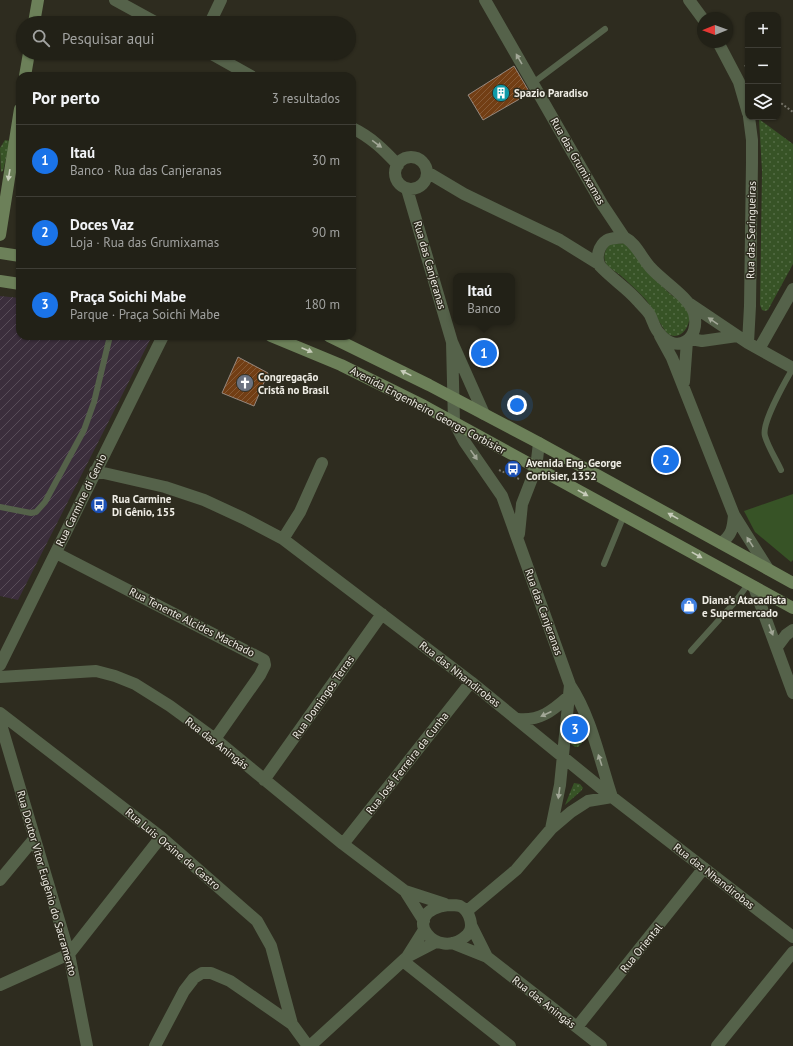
<!DOCTYPE html>
<html lang="pt">
<meta charset="utf-8">
<style>
:root{--surface:#222117;--page:#2e2e24;--text:#f1f3f6;--muted:#a2a3a1;--line:#3f3e36;--accent:#1a73e8}
body{margin:0;font-family:"PT Sans",sans-serif;background:var(--page);color:var(--text)}
.controls{position:absolute;right:12px;top:12px;display:grid;overflow:hidden;border-radius:8px;box-shadow:0 1px 3px #0004}
.controls button{width:36px;height:36px;display:grid;place-items:center;padding:0;border:0;border-bottom:1px solid var(--line);background:var(--surface);color:var(--text);font:20px sans-serif}
.compass{position:absolute;left:697px;top:12px;width:36px;height:36px;border-radius:50%;background:var(--surface);box-shadow:0 1px 3px #0004;rotate:269deg}
.you{position:absolute;left:517px;top:405px;width:14px;height:14px;margin:-10px;border:3px solid #fff;border-radius:50%;background:#1a73e8;box-shadow:0 0 0 6px #1a73e833}
.badge{display:grid;place-items:center;width:26px;height:26px;border-radius:50%;background:var(--accent);color:#fff;font-size:13px;font-weight:700}
.pin{position:absolute;translate:-50% -50%;border:2px solid #fff;box-shadow:0 1px 4px #0006}
.popup{position:absolute;left:453px;top:273px;width:62px;height:52px;box-sizing:border-box;display:grid;place-content:center;border-radius:8px;background:var(--surface);filter:drop-shadow(0 1px 3px #0005);font-size:13px;white-space:nowrap;color:var(--muted)}
.popup b{font-size:15px;color:var(--text)}
.popup::after{content:'';position:absolute;left:50%;top:100%;margin-left:-8px;border:8px solid transparent;border-top-color:var(--surface)}
.list{margin:0;padding:0;list-style:none}
h2{display:flex;justify-content:space-between;align-items:center;height:52px;margin:0;padding:0 16px;font-size:17px}
h2 small{font-size:13px;font-weight:400;color:var(--muted)}
.list li{display:grid;grid-template-columns:26px 1fr auto;gap:12px;align-items:center;box-sizing:border-box;height:72px;padding:0 16px;border-top:1px solid var(--line)}
.list b{display:block;font-size:15px;white-space:nowrap}
.list p{margin:0;font-size:13px;white-space:nowrap;color:var(--muted)}
.list em{font-size:13px;font-style:normal;color:var(--muted)}
.icon{flex:none;width:22px;height:22px;fill:none;stroke:currentColor;stroke-width:2;stroke-linecap:round;stroke-linejoin:round}
.map{position:relative;flex:none;width:793px;height:1046px;overflow:hidden}
.search{position:absolute;background:var(--surface);box-shadow:0 1px 3px #0004;left:16px;top:16px;width:340px;height:44px;display:flex;align-items:center;gap:10px;box-sizing:border-box;padding:0 14px;border-radius:22px;color:var(--muted);font-size:15px}
.panel{position:absolute;background:var(--surface);box-shadow:0 1px 3px #0004;left:16px;top:72px;width:340px;height:268px;border-radius:12px}
.map>svg:first-child{display:block}
.industrial{fill:url(#industrial-furrows)}
.grass{fill:#375326}
.park{fill:url(#park-dots)}
.building{fill:url(#building-hatch);stroke:#95877d}
.lines{fill:none;stroke-linecap:round;stroke-linejoin:round}
.path{stroke:#78766b;stroke-width:2;stroke-dasharray:2 2;stroke-linecap:butt}
.lane{stroke:#55624a;stroke-width:6}
.street{stroke:#55624a;stroke-width:12}
.secondary{stroke:#6c8059;stroke-width:12}
.oneway{fill:#a2a797}
.oneway2{fill:#c7ccba}
.labels{text-anchor:middle;stroke-width:3;stroke-linejoin:round;paint-order:stroke}
.poi-label{font-size:11px;font-weight:bold;fill:#eeece4;stroke:#2e2c1f;text-anchor:start}
.street-label{font-size:11px;fill:#eeece4;stroke:#2e2c1f}
</style>
<div class="map">
<svg width="793" height="1046" viewBox="0 0 793 1046">
<defs>
<pattern id="industrial-furrows" width="10" height="10" patternUnits="userSpaceOnUse"><rect width="10" height="10" fill="#3b2e3c"/><path d="M-1 1l2-2M0 10L10 0M9 11l2-2" fill="none" stroke="#584c58"/></pattern>
<pattern id="park-dots" width="8" height="8" patternUnits="userSpaceOnUse"><rect width="8" height="8" fill="#375326"/><path d="M2 2h.1M6 6h.1" fill="none" stroke="#546c45" stroke-width="1.8" stroke-linecap="round"/></pattern>
<pattern id="building-hatch" width="6" height="6" patternUnits="userSpaceOnUse"><rect width="6" height="6" fill="#723e14"/><path d="M-1 1l2-2M0 6l6-6M5 7l2-2" fill="none" stroke="#865a36"/></pattern>
</defs>
<rect width="100%" height="100%" fill="#2e2c1f"/>
<path class="industrial" d="M0,296L20,298V336H152L18,600L0,596Z"/>
<path class="grass" d="M793,494V560L791,562L755,532L744,511Z"/>
<path class="park" d="M759,119L793,144V264L768,310L765,311L762,310L760,305L762,171Z
M5,140L10,141L3,171L1,172L0,148Z
M626,243C639,259 652,277 667,291C673,297 681,301 686,307C695,317 685,341 670,335C664,333 652,307 646,300C638,291 629,283 620,275C616,272 611,269 608,266C601,259 605,249 610,244Z
M574,715L582,743L578,747H575L571,744Z
M574,783L580,784L583,788L581,791L565,805Z"/>
<path class="building" d="M514,66L530,93L483,120L468,95Z
M238,357L268,373L254,406L222,393Z"/>
<g class="lines">
<path class="path" d="M745,65L748,70
M778,101L793,112
M499,470L519,479"/>
<path class="lane" d="M533,83L605,29
M781,470C776,459 768,447 765,436C761,424 786,380 793,368
M0,507L31,513L36,512L45,502L84,430L94,402L110,336
M604,564L624,515
M691,651L735,602L749,583"/>
<path class="street" d="M115,0L157,23
M485,0L602,204L624,237
M689,0L703,19
M210,23L221,0
M718,42L739,82L748,113
M210,53L251,76
M352,128C371,137 384,150 398,165
M395 173a16 16 0 1 1 32 0a16 16 0 1 1-32 0Z
M427,172L464,194L560,240L597,263
M407,189L452,342L484,414
M624,237C636,243 641,257 650,267C661,280 689,297 694,313C701,339 677,355 660,334C655,330 653,321 650,315C647,310 642,306 638,301C627,288 612,279 600,266C595,258 599,245 607,240C611,238 619,238 624,237Z
M690,304L748,343L793,368
M660,336L672,358L734,515L768,569
M691,339L702,341L737,336
M452,342L454,422L464,441L502,496L570,685C591,716 600,761 612,797L588,801L571,812L551,829L516,870L467,911
M748,343L750,306L752,162V140L749,117
M759,349L793,289
M684,382L687,341
M95,471L165,487L204,500L243,518L283,539L471,682L612,797L793,937
M519,534L522,504L536,468L539,443
M283,539L300,512L322,463
M721,543C732,535 733,528 734,515
M56,553L264,660L265,665L260,675L215,739
M754,587L793,693
M777,647L786,635L793,630
M0,665L163,336
M0,677L96,671L115,676L135,684L170,706L215,739L343,844L405,891L424,921
M0,713L161,837L257,921L271,946L292,1024
M518,719C540,721 552,711 568,697
M0,721L69,954L87,1046
M264,780L382,614
M551,829L560,785L570,685
M343,844L471,682
M0,880L34,839
M405,891L445,904
M448,905C452,905 457,905 460,906C470,911 475,928 467,935C437,964 396,912 448,905Z
M471,925L487,957
M452,943L487,957L601,1046
M407,957L424,930
M403,961L510,1046
M0,985L69,954L161,837
M577,1027L704,868
M155,1046L184,991L194,978L202,973H211L230,981L292,1024L308,1046
M310,1046L407,957L436,942
M717,1046L793,952"/>
<path class="secondary" d="M34,23L38,0
M25,76L29,53
M0,235L20,109
M0,253L20,256
M0,281L20,284
M271,336L341,365L424,406L793,608
M329,336L429,385L539,443L793,583"/>
</g>
<defs><path id="oneway-solid" d="M-6-.8H1V-3.2L6.5 0L1 3.2V.8H-6Z"/></defs>
<g class="oneway">
<use href="#oneway-solid" transform="translate(519 59) rotate(-120)"/>
<use href="#oneway-solid" transform="translate(377 144) rotate(36)"/>
<use href="#oneway-solid" transform="translate(713 321) rotate(-146)"/>
<use href="#oneway-solid" transform="translate(474 455) rotate(55)"/>
<use href="#oneway-solid" transform="translate(750 542) rotate(-123)"/>
<use href="#oneway-solid" transform="translate(771 630) rotate(70)"/>
<use href="#oneway-solid" transform="translate(546 714) rotate(155)"/>
<use href="#oneway-solid" transform="translate(600 760) rotate(-108)"/>
<use href="#oneway-solid" transform="translate(559 793) rotate(98)"/>
</g>
<g class="oneway2">
<use href="#oneway-solid" transform="translate(9 175) rotate(99)"/>
<use href="#oneway-solid" transform="translate(307 350) rotate(23)"/>
<use href="#oneway-solid" transform="translate(406 373) rotate(-154)"/>
<use href="#oneway-solid" transform="translate(583 493) rotate(29)"/>
<use href="#oneway-solid" transform="translate(673 516) rotate(-151)"/>
<use href="#oneway-solid" transform="translate(697 555) rotate(29)"/>
</g>
<defs>
<symbol id="building-disc" viewBox="-11 -11 22 22"><circle r="9.5" fill="#0f9aa8" stroke="#2e2c1f"/><path d="M-4-6H4V6H1V3H-1V6H-4ZM-2.5-4.3h1.7v1.8h-1.7ZM.8-4.3h1.7v1.8H.8ZM-2.5-1h1.7V.8h-1.7ZM.8-1h1.7V.8H.8Z" fill="#fff"/></symbol>
<symbol id="church-disc" viewBox="-11 -11 22 22"><circle r="9.5" fill="#6b7280" stroke="#2e2c1f"/><path d="M-1.2-6h2.4v3.5h3.3v2.4h-3.3V6h-2.4V-.1h-3.3v-2.4h3.3Z" fill="#fff"/></symbol>
<symbol id="bus-disc" viewBox="-11 -11 22 22"><circle r="9.5" fill="#1a4fb4" stroke="#2e2c1f"/><path d="M-5-6H5V4H4V6H2V4H-2V6H-4V4H-5ZM-3.5-4V0h7V-4ZM-3.5 1.2v1.5H-2V1.2ZM2 1.2v1.5H3.5V1.2Z" fill="#fff"/></symbol>
<symbol id="shop-disc" viewBox="-11 -11 22 22"><circle r="9.5" fill="#3f7fe0" stroke="#2e2c1f"/><path d="M-5-2.5h2.3a2.7 3.5 0 0 1 5.4 0H5L5.5 6h-11ZM-1.5-2.5h3a1.5 2.3 0 0 0-3 0Z" fill="#fff"/></symbol>
</defs>
<g fill-rule="evenodd">
<use href="#building-disc" x="491" y="83" width="20" height="20"/>
<use href="#church-disc" x="235" y="373" width="20" height="20"/>
<use href="#bus-disc" x="503" y="459" width="20" height="20"/>
<use href="#bus-disc" x="89" y="495" width="20" height="20"/>
<use href="#shop-disc" x="679" y="596" width="20" height="20"/>
</g>
<g class="labels">
<g class="poi-label">
<text x="514" y="97">Spazio Paradiso</text>
<text x="258" y="381">Congregação<tspan x="258" dy="13">Cristã no Brasil</tspan></text>
<text x="526" y="467">Avenida Eng. George<tspan x="526" dy="13">Corbisier, 1352</tspan></text>
<text x="112" y="503">Rua Carmine<tspan x="112" dy="13">Di Gênio, 155</tspan></text>
<text x="702" y="604">Diana's Atacadista<tspan x="702" dy="13">e Supermercado</tspan></text>
</g>
<g class="street-label">
<text transform="translate(578 161) rotate(60)" y="4">Rua das Grumixamas</text>
<text transform="translate(751 230) rotate(-89)" y="4">Rua das Seringueiras</text>
<text transform="translate(430 265) rotate(74)" y="4">Rua das Canjeranas</text>
<text transform="translate(428 410) rotate(28)" y="4">Avenida Engenheiro George Corbisier</text>
<text transform="translate(81 500) rotate(-64)" y="4">Rua Carmine di Genio</text>
<text transform="translate(544 612) rotate(70)" y="4">Rua das Canjeranas</text>
<text transform="translate(192 622) rotate(27)" y="4">Rua Tenente Alcides Machado</text>
<text transform="translate(460 674) rotate(38)" y="4">Rua das Nhandirobas</text>
<text transform="translate(323 697) rotate(-55)" y="4">Rua Domingos Terras</text>
<text transform="translate(217 743) rotate(38)" y="4">Rua das Aningás</text>
<text transform="translate(407 763) rotate(-52)" y="4">Rua José Ferreira da Cunha</text>
<text transform="translate(173 849) rotate(40)" y="4">Rua Luis Orsine de Castro</text>
<text transform="translate(714 876) rotate(38)" y="4">Rua das Nhandirobas</text>
<text transform="translate(47 883) rotate(74)" y="4">Rua Doutor Vitor Eugênio do Sacramento</text>
<text transform="translate(641 948) rotate(-51)" y="4">Rua Oriental</text>
<text transform="translate(544 1002) rotate(38)" y="4">Rua das Aningás</text>
</g>
</g>
</svg>
<div class="controls">
<button>+</button>
<button>−</button>
<button><svg class="icon" aria-label="layers" viewBox="0 0 24 24"><path d="M12 4l9 5-9 5-9-5zM3 14l9 5 9-5"/></svg></button>
</div>
<svg class="compass" viewBox="-18 -18 36 36"><path d="M0-13l5 13h-10z" fill="#e53935"/><path d="M0 13l5-13h-10z" fill="#a2a3a1"/></svg>
<div class="you"></div>
<div class="pin badge" style="left:484px;top:353px">1</div>
<div class="popup"><b>Itaú</b>Banco</div>
<div class="pin badge" style="left:666px;top:460px">2</div>
<div class="pin badge" style="left:575px;top:729px">3</div>
<div class="search"><svg class="icon" aria-label="search" viewBox="0 0 24 24"><circle cx="10" cy="10" r="6"/><path d="M15 15l6 6"/></svg>Pesquisar aqui</div>
<section class="panel">
<h2>Por perto<small>3 resultados</small></h2>
<ul class="list">
<li><span class="badge">1</span><div><b>Itaú</b><p>Banco · Rua das Canjeranas</p></div><em>30 m</em></li>
<li><span class="badge">2</span><div><b>Doces Vaz</b><p>Loja · Rua das Grumixamas</p></div><em>90 m</em></li>
<li><span class="badge">3</span><div><b>Praça Soichi Mabe</b><p>Parque · Praça Soichi Mabe</p></div><em>180 m</em></li>
</ul>
</section>
</div>
